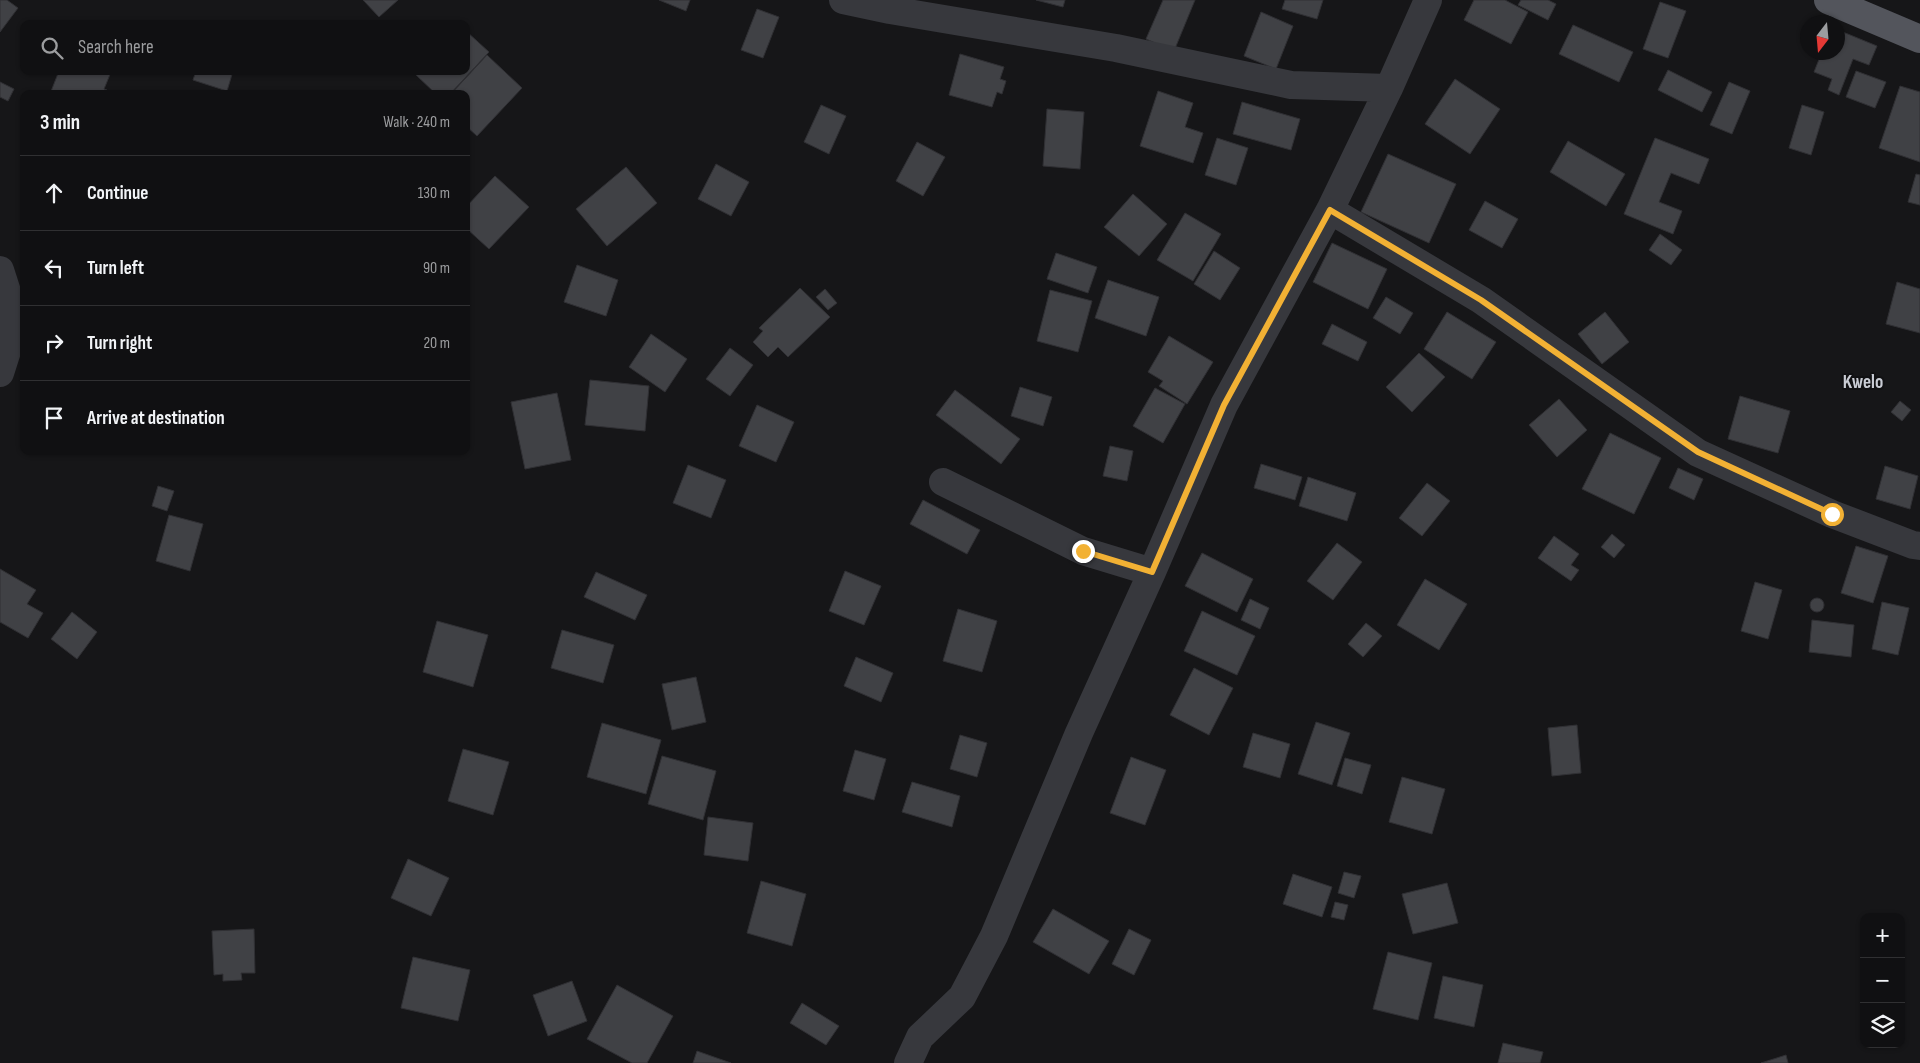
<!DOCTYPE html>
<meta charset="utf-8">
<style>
:root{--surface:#101012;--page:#1e1e20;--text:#f1f3f6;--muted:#9c9d9f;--line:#303032}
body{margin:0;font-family:"Sofia Sans Condensed",sans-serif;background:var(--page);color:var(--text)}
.controls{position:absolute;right:15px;bottom:15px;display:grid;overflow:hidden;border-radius:10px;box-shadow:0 1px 4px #0004}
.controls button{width:45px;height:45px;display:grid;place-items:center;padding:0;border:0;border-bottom:1px solid var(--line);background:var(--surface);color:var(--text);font:25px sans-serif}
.compass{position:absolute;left:1800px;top:15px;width:45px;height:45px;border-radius:50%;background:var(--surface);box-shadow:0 1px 4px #0004;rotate:196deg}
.stop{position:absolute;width:15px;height:15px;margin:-11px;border:4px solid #f2b134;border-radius:50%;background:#fff}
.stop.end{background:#f2b134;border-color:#fff;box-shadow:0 1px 5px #0008}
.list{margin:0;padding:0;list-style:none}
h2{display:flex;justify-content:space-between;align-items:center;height:65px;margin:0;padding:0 20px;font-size:21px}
h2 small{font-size:16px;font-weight:400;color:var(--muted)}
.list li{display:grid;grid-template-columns:32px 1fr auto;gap:15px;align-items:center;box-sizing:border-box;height:75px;padding:0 20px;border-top:1px solid var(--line)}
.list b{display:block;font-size:19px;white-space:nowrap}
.list em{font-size:16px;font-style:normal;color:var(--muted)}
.icon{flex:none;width:28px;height:28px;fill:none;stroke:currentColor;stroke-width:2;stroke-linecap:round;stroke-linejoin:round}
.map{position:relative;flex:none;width:1920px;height:1063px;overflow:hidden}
.search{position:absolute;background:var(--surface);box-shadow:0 1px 4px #0004;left:20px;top:20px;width:450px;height:55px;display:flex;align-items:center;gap:12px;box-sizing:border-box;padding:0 18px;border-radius:10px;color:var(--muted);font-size:19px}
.panel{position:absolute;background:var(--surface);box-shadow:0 1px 4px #0004;left:20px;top:90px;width:450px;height:365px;border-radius:10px}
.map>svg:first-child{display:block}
.building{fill:#404145;stroke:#303034}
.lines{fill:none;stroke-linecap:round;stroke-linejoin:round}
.minor{stroke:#37383d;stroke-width:28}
.major{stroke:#53555c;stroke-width:28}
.route{stroke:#f2b134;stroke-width:6}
.labels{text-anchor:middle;stroke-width:4;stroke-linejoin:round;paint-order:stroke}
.district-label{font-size:19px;font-weight:bold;fill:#c9ccd4;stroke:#111113}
</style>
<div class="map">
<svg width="1920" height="1063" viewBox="0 0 1920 1063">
<rect width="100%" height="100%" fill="#161618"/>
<path class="building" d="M0,0H7L18,8L0,32Z
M363,0H398L379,17Z
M659,0H690L686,11Z
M1036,0H1065L1063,7Z
M1163,0H1195L1174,51L1146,39Z
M1285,0H1323L1317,19L1282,9Z
M1474,0H1505L1528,12L1511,44L1464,20Z
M1521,0H1548L1556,4L1548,20L1518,5Z
M1660,2L1686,11L1668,58L1643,49Z
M757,9L779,17L763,58L741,50Z
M1261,12L1293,26L1276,69L1244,56Z
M1573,25L1633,52L1619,82L1559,54Z
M1838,30L1877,46L1869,65L1853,59L1839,95L1828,90L1832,79L1814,72L1822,52H1838Z
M466,31L489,52L450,94H436L415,74L418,71H466Z
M960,54L1004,67L1000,79L1006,81L1002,94L997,92L992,107L949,95Z
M487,55L522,88L477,136L466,126V94H451Z
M1668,70L1712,92L1702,112L1658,90Z
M59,71H110L111,72L104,89L107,90L106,94H50Z
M196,71H233L227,91L193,80Z
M1856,71L1886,82L1875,108L1846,97Z
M1455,79L1500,109L1470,154L1425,124Z
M0,82L14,89L8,101L0,97Z
M1729,82L1750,91L1732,134L1710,125Z
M1900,86L1920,92V162L1879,148Z
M1158,91L1193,103L1185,127L1203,133L1193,163L1140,146Z
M1242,102L1300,119L1291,150L1233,134Z
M821,105L846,116L829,154L804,142Z
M1802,105L1824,112L1811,155L1789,148Z
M1047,109L1084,112L1080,169L1043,166Z
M1217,138L1248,148L1236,185L1205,175Z
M1655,138L1709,159L1699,184L1671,173L1659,202L1682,211L1673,234L1624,214Z
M1568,141L1625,174L1606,206L1550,172Z
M917,142L945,157L923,196L896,181Z
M1388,154L1456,184L1429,243L1361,212Z
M716,164L749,182L731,216L698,199Z
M626,167L657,203L607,246L576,209Z
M1916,174L1920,175V205L1908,202Z
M495,176L529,207L489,249L466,228V207Z
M1133,194L1167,224L1139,256L1104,227Z
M1485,201L1518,219L1502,248L1469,230Z
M1185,213L1221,234L1193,281L1157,260Z
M1660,234L1682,250L1671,265L1649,250Z
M1332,243L1387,269L1368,309L1313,282Z
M1214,251L1240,268L1220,300L1194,284Z
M1056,253L1097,267L1088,293L1047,279Z
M577,265L618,280L606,316L564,302Z
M1108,280L1159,297L1146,336L1095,318Z
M1897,282L1920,289V333L1886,324Z
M800,288L830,317L788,357L778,347L768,357L753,342L763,331L759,328Z
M825,289L837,303L828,310L816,297Z
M1050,290L1092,301L1078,352L1037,341Z
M1386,297L1413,313L1400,334L1373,318Z
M1447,312L1496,342L1472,379L1424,349Z
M1605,312L1629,342L1602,364L1578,334Z
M1332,324L1367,342L1358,361L1322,344Z
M651,334L687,359L665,392L629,367Z
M1169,336L1213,362L1187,404L1159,386L1163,381L1148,372Z
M730,348L753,365L730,396L706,379Z
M1419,353L1445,377L1412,412L1386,387Z
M590,380L649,386L645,431L585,425Z
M1020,387L1052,397L1043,426L1011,416Z
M1155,388L1185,404L1163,443L1133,426Z
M955,390L1020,439L1001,464L936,415Z
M557,393L571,460L525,469L511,402Z
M1740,396L1790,411L1778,453L1728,439Z
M1559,399L1587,430L1557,457L1529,425Z
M1900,401L1911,410L1902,421L1891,412Z
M757,405L794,422L776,462L739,446Z
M1610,433L1661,458L1634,514L1582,489Z
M1110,446L1133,451L1127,481L1103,476Z
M1261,464L1302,477L1295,500L1254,488Z
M688,465L726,480L711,518L673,503Z
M1885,466L1918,476L1910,509L1876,499Z
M1678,468L1703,479L1694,500L1669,488Z
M1308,477L1356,493L1347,521L1299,506Z
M1427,483L1450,501L1422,536L1399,518Z
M158,486L174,491L167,511L152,506Z
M923,500L980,530L967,554L910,524Z
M169,515L203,524L190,571L156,561Z
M1612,534L1625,545L1614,558L1601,547Z
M1554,536L1579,554L1571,565L1579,570L1571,581L1538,558Z
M1337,543L1362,562L1333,600L1307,581Z
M1856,546L1888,556L1873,603L1841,593Z
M1202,553L1253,579L1237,612L1185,586Z
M0,569L36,590L27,604L43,613L28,638L0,622Z
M845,571L881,586L864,625L829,611Z
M596,572L647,595L635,620L584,597Z
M1425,579L1467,604L1439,650L1397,625Z
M1755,582L1782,590L1768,639L1741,631Z
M1810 605a7 7 0 1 1 14 0a7 7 0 1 1-14 0Z
M1250,599L1269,608L1260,629L1241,620Z
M1882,602L1909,608L1898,655L1872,649Z
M958,609L997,621L982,672L943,661Z
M1202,611L1255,636L1237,675L1184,651Z
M72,612L97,632L77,659L51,639Z
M1812,620L1854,625L1851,657L1809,652Z
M437,621L488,635L473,687L423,672Z
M1366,623L1382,636L1363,657L1348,644Z
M562,630L614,645L603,683L551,668Z
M856,657L893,673L881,702L844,686Z
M1194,668L1233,688L1209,735L1170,715Z
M696,677L706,722L672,730L662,684Z
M1316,722L1350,733L1332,785L1298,774Z
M602,723L661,740L646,794L587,777Z
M1577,725L1581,773L1552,776L1548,728Z
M1253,733L1290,744L1280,778L1243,767Z
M960,735L987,743L977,777L950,769Z
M463,749L509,762L493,815L448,801Z
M855,750L886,759L874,800L843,791Z
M662,756L716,771L703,820L648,804Z
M1131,757L1166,770L1145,825L1110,813Z
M1345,758L1371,765L1362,794L1337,786Z
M1402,777L1445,789L1432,834L1389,822Z
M912,782L960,796L952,827L902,812Z
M708,817L753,823L748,861L704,855Z
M408,859L449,878L431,916L391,898Z
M1344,872L1361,876L1354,898L1338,893Z
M1293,874L1332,887L1322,917L1283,904Z
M761,881L806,894L792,946L747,933Z
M1447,883L1458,923L1413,934L1402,894Z
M1335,902L1348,905L1344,920L1331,917Z
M1053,909L1109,941L1089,974L1033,942Z
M254,929L255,973H241L242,980L223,981V974L214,975L212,931Z
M1129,929L1151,940L1134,975L1112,964Z
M1388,952L1432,963L1418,1020L1373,1009Z
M413,957L470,970L458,1021L401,1008Z
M1443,976L1483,985L1474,1027L1434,1018Z
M572,981L587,1021L548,1036L533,995Z
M617,985L673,1016L647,1063H632L587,1039Z
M802,1003L839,1026L826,1045L790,1023Z
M1503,1043L1543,1052L1540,1063H1498Z
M697,1051L731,1063H693Z
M1786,1055L1788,1063H1761Z"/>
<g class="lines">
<path class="minor" d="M843,0L890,10L1116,48L1291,85L1389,88
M1330,210L1481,300L1698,453L1832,514L1913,545L1920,546
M0,270L12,307L9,345L0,373
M943,482L1083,551L1152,572
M908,1063L920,1037L962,997L994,936L1079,733L1152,572L1224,405L1330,210L1389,88L1428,0"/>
<path class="major" d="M1828,0L1920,39"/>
</g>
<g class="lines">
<path class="route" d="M1083,551L1152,572L1224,405L1330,210L1481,300L1698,452L1832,514"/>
</g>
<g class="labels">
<g class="district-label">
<text x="1863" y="388">Kwelo</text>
</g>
</g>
</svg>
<div class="controls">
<button>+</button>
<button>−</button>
<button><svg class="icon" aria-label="layers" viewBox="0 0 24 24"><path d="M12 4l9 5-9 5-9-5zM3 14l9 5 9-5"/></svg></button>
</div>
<svg class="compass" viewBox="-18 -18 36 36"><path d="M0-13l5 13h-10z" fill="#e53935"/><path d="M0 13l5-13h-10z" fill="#9c9d9f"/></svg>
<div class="stop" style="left:1832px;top:514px"></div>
<div class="stop end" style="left:1083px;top:551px"></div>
<div class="search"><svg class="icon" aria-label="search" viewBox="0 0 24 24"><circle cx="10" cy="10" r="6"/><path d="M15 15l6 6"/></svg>Search here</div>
<section class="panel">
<h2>3 min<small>Walk · 240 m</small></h2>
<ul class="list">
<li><svg class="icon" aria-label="ahead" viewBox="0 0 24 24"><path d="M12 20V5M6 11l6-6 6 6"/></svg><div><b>Continue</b></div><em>130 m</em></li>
<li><svg class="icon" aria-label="left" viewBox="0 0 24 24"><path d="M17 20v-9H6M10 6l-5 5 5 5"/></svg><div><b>Turn left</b></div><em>90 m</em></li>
<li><svg class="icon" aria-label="right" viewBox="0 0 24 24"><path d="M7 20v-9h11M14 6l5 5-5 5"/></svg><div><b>Turn right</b></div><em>20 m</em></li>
<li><svg class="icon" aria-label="arrive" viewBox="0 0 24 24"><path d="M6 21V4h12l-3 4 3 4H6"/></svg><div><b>Arrive at destination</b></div></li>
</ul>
</section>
</div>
